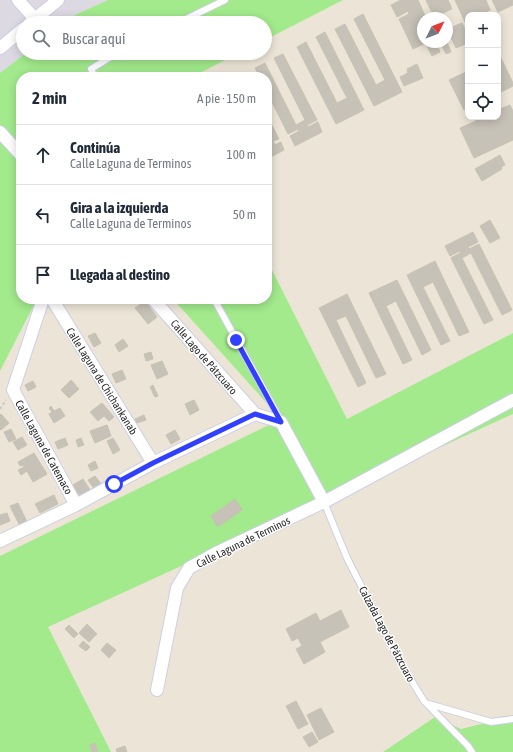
<!DOCTYPE html>
<html lang="es">
<meta charset="utf-8">
<style>
:root{--surface:#fff;--page:#f2f2f3;--text:#1f2937;--muted:#747a83;--line:#e0e1e3}
body{margin:0;font-family:"Asap Condensed",sans-serif;background:var(--page);color:var(--text)}
.controls{position:absolute;right:12px;top:12px;display:grid;overflow:hidden;border-radius:8px;box-shadow:0 2px 10px #0003}
.controls button{width:36px;height:36px;display:grid;place-items:center;padding:0;border:0;border-bottom:1px solid var(--line);background:var(--surface);color:var(--text);font:20px sans-serif}
.compass{position:absolute;left:417px;top:12px;width:36px;height:36px;border-radius:50%;background:var(--surface);box-shadow:0 2px 10px #0003;rotate:48deg}
.stop{position:absolute;width:12px;height:12px;margin:-9px;border:3px solid #3140ff;border-radius:50%;background:#fff}
.stop.end{background:#3140ff;border-color:#fff;box-shadow:0 1px 4px #0008}
.list{margin:0;padding:0;list-style:none}
h2{display:flex;justify-content:space-between;align-items:center;height:52px;margin:0;padding:0 16px;font-size:17px}
h2 small{font-size:13px;font-weight:400;color:var(--muted)}
.list li{display:grid;grid-template-columns:26px 1fr auto;gap:12px;align-items:center;box-sizing:border-box;height:60px;padding:0 16px;border-top:1px solid var(--line)}
.list b{display:block;font-size:15px;white-space:nowrap}
.list p{margin:0;font-size:13px;white-space:nowrap;color:var(--muted)}
.list em{font-size:13px;font-style:normal;color:var(--muted)}
.icon{flex:none;width:22px;height:22px;fill:none;stroke:currentColor;stroke-width:2;stroke-linecap:round;stroke-linejoin:round}
.map{position:relative;flex:none;width:513px;height:752px;overflow:hidden}
.search{position:absolute;background:var(--surface);box-shadow:0 2px 10px #0003;left:16px;top:16px;width:256px;height:44px;display:flex;align-items:center;gap:10px;box-sizing:border-box;padding:0 14px;border-radius:22px;color:var(--muted);font-size:15px}
.panel{position:absolute;background:var(--surface);box-shadow:0 2px 10px #0003;left:16px;top:72px;width:256px;height:232px;border-radius:16px}
.map>svg:first-child{display:block}
.industrial{fill:#ddd9e3}
.green{fill:#a2ea8c}
.building{fill:#c7c2b7;stroke:#c7c2b1}
.lines{fill:none;stroke-linecap:round;stroke-linejoin:round}
.lane-casing{stroke:#cccee3;stroke-width:8}
.street-casing{stroke:#cccee3;stroke-width:14}
.path{stroke:#cbcbcb;stroke-width:2;stroke-dasharray:3 2;stroke-linecap:butt}
.lane{stroke:#fff;stroke-width:6}
.street{stroke:#fff;stroke-width:12}
.route{stroke:#3140ff;stroke-width:5}
.labels{text-anchor:middle;stroke-width:3;stroke-linejoin:round;paint-order:stroke}
.street-label{font-size:11px;fill:#282828;stroke:#fff}
</style>
<div class="map">
<svg width="513" height="752" viewBox="0 0 513 752">
<rect width="100%" height="100%" fill="#ece5d7"/>
<path class="industrial" d="M0,0H108L77,14L65,23H23V53H26L0,73Z"/>
<path class="green" d="M108,0H343L265,40V23H65L77,14Z
M26,53H239L192,77H21V299H37L0,371V73Z
M267,260L347,419L513,333V414L48,627L111,752H0V556L281,419L173,299H267Z
M513,716V752H383L435,717L461,729Z"/>
<path class="building" d="M401,0H418L426,18H423V42H427L413,49L399,19L409,14L408,11L397,17L391,5Z
M426,0H448L452,9L434,17Z
M455,0H486L490,10L479,15H468V20L465,22Z
M492,0H501L502,1L504,0H513V5L498,12Z
M363,14L402,92L374,106L335,29L345,24L376,85L385,80L354,19Z
M462,23L468,35V43L456,48L447,29Z
M325,32L364,110L336,124L297,47L306,42L337,103L347,98L316,37Z
M436,42L440,52L432,56L427,46Z
M440,42H447L451,52L446,54Z
M498,52L513,83V86L499,93L498,90Z
M283,54L317,120L307,125L308,127L318,122L322,132L295,146L290,136L299,131L298,129L288,134L267,92V77H260L255,68L265,63L296,125L305,120L274,58Z
M417,64L423,78L404,86L400,77L408,73L407,69Z
M468,71V108L464,110L449,80Z
M510,105L513,111V140L474,158L460,128L476,121L474,117H498V110Z
M267,116L279,139L273,141L275,145L281,142L284,150L267,159Z
M500,155L505,165L501,167L502,169L482,181L475,169Z
M490,220L500,238L490,243L480,226Z
M473,232L478,242L468,247L469,249L479,244L512,310L502,315L471,253L462,258L493,320L484,324L451,258L460,253V251L450,256L445,246Z
M435,261L469,332L459,336L433,282L423,287L450,341L441,345L407,275Z
M397,280L431,350L422,355L396,301L386,306L412,360L403,364L369,293Z
M347,294L386,374L376,378L346,316L336,320L366,383L358,387L319,308Z
M145,301L157,317L148,324L135,308Z
M95,333L101,343L94,347L88,336Z
M123,339L128,346L119,352L115,345Z
M151,352L153,359L146,361L144,354Z
M162,361L168,374L157,379L151,365Z
M122,370L126,379L116,383L112,374Z
M71,380L79,389L69,398L61,390Z
M33,381L36,387L28,391L25,385Z
M153,385L158,396L155,397L150,387Z
M194,400L199,410L190,415L185,404Z
M102,403L114,417L109,421L104,416L98,421L90,412Z
M51,406L54,411L60,408L65,416L54,423L49,414L52,412L49,408Z
M1,414L9,423L1,430L0,429V415Z
M144,415L146,420L137,423L135,419Z
M107,425L111,436L95,443L90,431Z
M11,429L16,439L9,442L4,432Z
M175,430L180,439L171,444L166,435Z
M22,437L27,445L18,450L13,442Z
M65,438L68,445L58,449L55,442Z
M81,438L84,445L78,447L76,440Z
M113,438L120,450L113,454L107,441Z
M34,453L47,474L33,482L27,471L21,475L18,470L24,467L23,465L20,466L18,462Z
M95,461L98,468L91,471L88,465Z
M95,476L102,485L95,490L88,480Z
M83,479L90,490L80,496L73,485Z
M54,495L58,504L40,513L35,504Z
M235,499L242,510L218,527L211,516Z
M18,503L27,522L20,526L10,506Z
M7,513L10,521L0,525V515Z
M341,610L349,627L320,642L325,652L304,664L296,649L302,646L298,638L292,641L286,629L316,613L320,621Z
M87,624L97,634L89,642L79,633Z
M69,625L78,634L74,638L65,629Z
M83,641L90,647L86,651L79,646Z
M107,643L116,650L109,658L101,650Z
M296,701L308,724L298,729L286,706Z
M321,708L334,732L319,740L307,715Z
M312,732L318,742L309,747L303,737Z
M95,743L98,752H92L90,745Z
M125,746L127,752H117L116,749Z"/>
<g class="lines">
<defs>
<path id="lane" d="M178,23L225,0
M95,77L91,69L117,53
M214,299L281,421
M324,502L347,558L400,662L424,701L468,746L472,752
M429,704L491,722L513,719"/>
<path id="street" d="M18,0L35,19
M30,23L58,0
M0,48L23,29
M0,132L21,155
M43,299L13,390L76,505
M52,299L153,463
M153,299L255,414
M0,541L76,505L153,463L255,414L281,422L324,502
M157,690L177,588L189,568L216,553L324,502L513,400"/>
</defs>
<use href="#lane" class="lane-casing"/>
<use href="#street" class="street-casing"/>
<path class="path" d="M0,409L6,400"/>
<use href="#lane" class="lane"/>
<use href="#street" class="street"/>
</g>
<g class="lines">
<path class="route" d="M114,484L153,463L255,414L281,422L236,340"/>
</g>
<g class="labels">
<g class="street-label">
<text transform="translate(204 357) rotate(49)" y="4">Calle Lago de Pátzcuaro</text>
<text transform="translate(102 381) rotate(58)" y="4">Calle Laguna de Chichankanab</text>
<text transform="translate(44 447) rotate(61)" y="4">Calle Laguna de Catemaco</text>
<text transform="translate(243 542) rotate(-26)" y="4">Calle Laguna de Terminos</text>
<text transform="translate(387 634) rotate(62)" y="4">Calzada Lago de Pátzcuaro</text>
</g>
</g>
</svg>
<div class="controls">
<button>+</button>
<button>−</button>
<button><svg class="icon" aria-label="locate" viewBox="0 0 24 24"><circle cx="12" cy="12" r="6"/><path d="M12 2v4M12 18v4M2 12h4M18 12h4"/></svg></button>
</div>
<svg class="compass" viewBox="-18 -18 36 36"><path d="M0-13l5 13h-10z" fill="#e53935"/><path d="M0 13l5-13h-10z" fill="#747a83"/></svg>
<div class="stop" style="left:114px;top:484px"></div>
<div class="stop end" style="left:236px;top:340px"></div>
<div class="search"><svg class="icon" aria-label="search" viewBox="0 0 24 24"><circle cx="10" cy="10" r="6"/><path d="M15 15l6 6"/></svg>Buscar aquí</div>
<section class="panel">
<h2>2 min<small>A pie · 150 m</small></h2>
<ul class="list">
<li><svg class="icon" aria-label="ahead" viewBox="0 0 24 24"><path d="M12 20V5M6 11l6-6 6 6"/></svg><div><b>Continúa</b><p>Calle Laguna de Terminos</p></div><em>100 m</em></li>
<li><svg class="icon" aria-label="left" viewBox="0 0 24 24"><path d="M17 20v-9H6M10 6l-5 5 5 5"/></svg><div><b>Gira a la izquierda</b><p>Calle Laguna de Terminos</p></div><em>50 m</em></li>
<li><svg class="icon" aria-label="arrive" viewBox="0 0 24 24"><path d="M6 21V4h12l-3 4 3 4H6"/></svg><div><b>Llegada al destino</b></div></li>
</ul>
</section>
</div>
